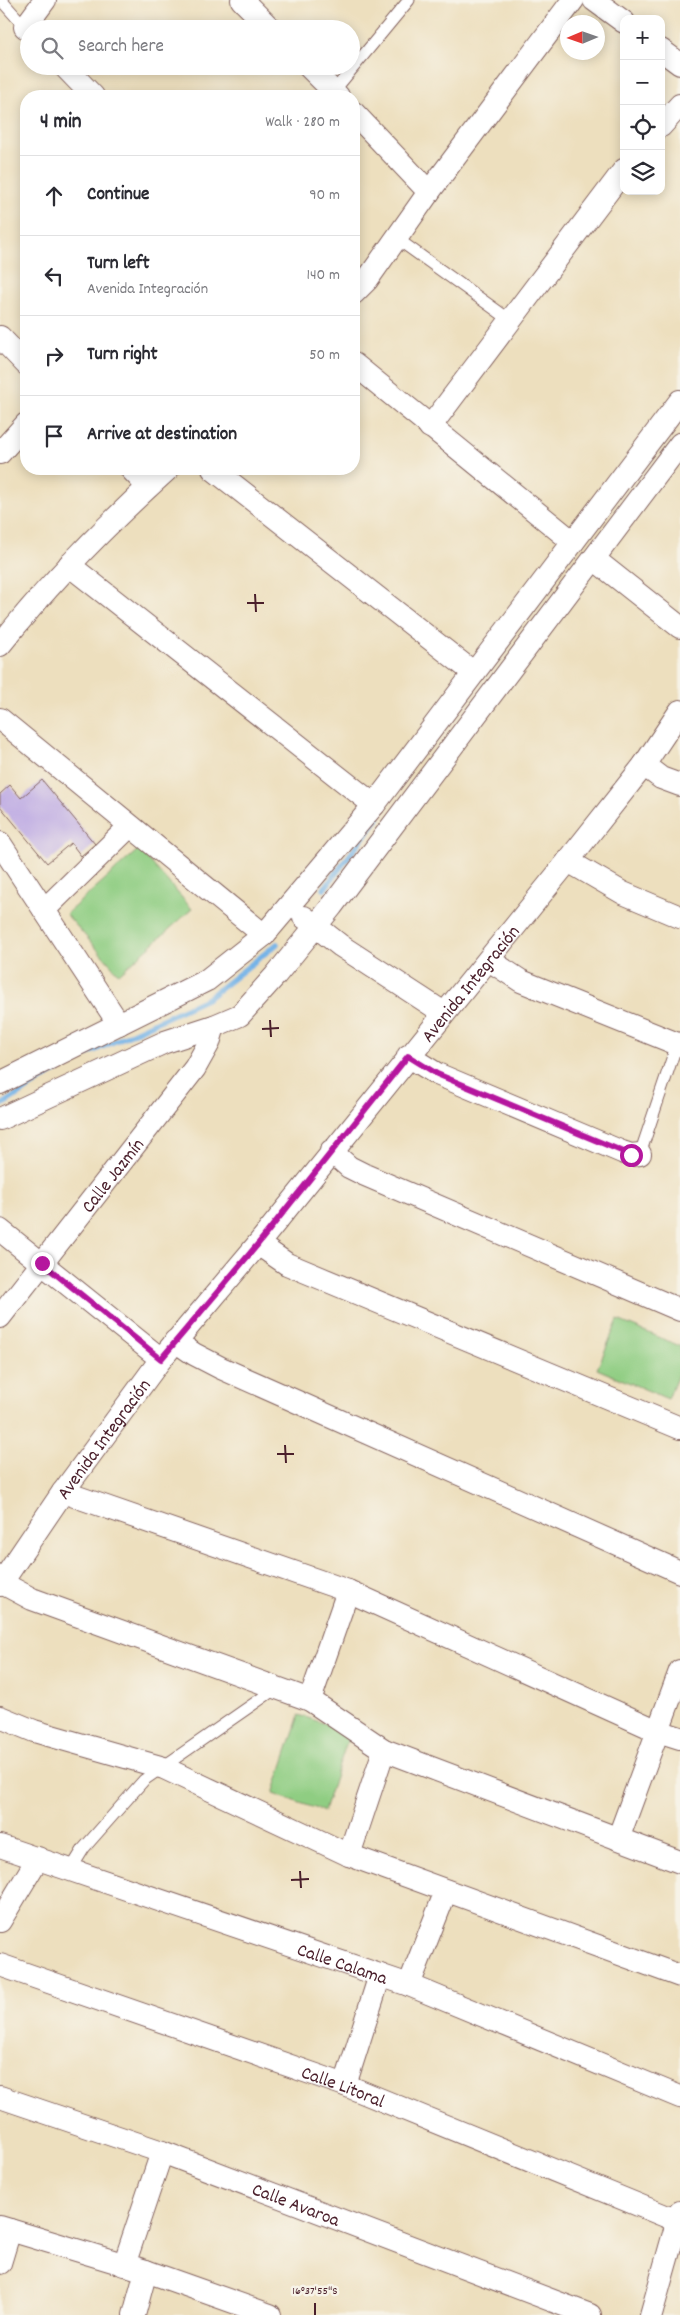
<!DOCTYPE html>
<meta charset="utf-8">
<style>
:root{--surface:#fff;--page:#f7f7f7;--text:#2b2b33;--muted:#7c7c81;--line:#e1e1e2}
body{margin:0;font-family:Dekko,sans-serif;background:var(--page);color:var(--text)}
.controls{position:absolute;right:15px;top:15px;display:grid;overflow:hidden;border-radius:10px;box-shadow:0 2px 12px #0003}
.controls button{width:45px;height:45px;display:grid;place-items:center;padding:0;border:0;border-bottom:1px solid var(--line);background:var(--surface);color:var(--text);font:25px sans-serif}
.compass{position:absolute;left:560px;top:15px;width:45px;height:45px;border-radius:50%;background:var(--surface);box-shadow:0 2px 12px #0003;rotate:268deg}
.stop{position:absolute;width:15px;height:15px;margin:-11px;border:4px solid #b5179e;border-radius:50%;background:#fff}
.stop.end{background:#b5179e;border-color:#fff;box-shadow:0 1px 5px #0008}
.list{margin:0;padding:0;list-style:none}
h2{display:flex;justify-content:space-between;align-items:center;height:65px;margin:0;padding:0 20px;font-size:21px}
h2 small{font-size:16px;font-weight:400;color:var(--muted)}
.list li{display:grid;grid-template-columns:32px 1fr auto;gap:15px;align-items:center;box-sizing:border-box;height:80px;padding:0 20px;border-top:1px solid var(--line)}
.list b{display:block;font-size:19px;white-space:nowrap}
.list p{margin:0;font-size:16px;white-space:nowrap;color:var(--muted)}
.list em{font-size:16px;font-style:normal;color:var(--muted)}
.icon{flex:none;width:28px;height:28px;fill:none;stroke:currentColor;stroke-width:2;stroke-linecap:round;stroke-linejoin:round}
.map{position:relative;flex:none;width:680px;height:2315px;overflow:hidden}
.search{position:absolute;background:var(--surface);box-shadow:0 2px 12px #0003;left:20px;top:20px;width:340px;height:55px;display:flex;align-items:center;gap:12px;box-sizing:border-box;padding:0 18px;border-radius:28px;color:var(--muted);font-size:19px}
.panel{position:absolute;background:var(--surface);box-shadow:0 2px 12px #0003;left:20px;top:90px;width:340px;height:385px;border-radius:20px}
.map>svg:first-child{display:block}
.garden{fill:#8fcd82;stroke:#6c7656}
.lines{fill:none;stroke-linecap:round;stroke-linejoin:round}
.stream{stroke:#74b3e7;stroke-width:5.5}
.building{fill:#baa6e3}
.service-casing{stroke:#83625e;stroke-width:13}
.minor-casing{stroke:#83625e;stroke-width:24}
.service{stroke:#fff;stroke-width:11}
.minor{stroke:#fff;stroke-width:22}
.route{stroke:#b5179e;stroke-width:6}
.ticks{fill:none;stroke:#4a1f2b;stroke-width:2}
.labels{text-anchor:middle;stroke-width:5;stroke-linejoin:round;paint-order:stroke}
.street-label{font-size:19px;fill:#4a1f2b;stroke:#f7f3e8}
.ticks-label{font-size:12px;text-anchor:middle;fill:#4a1f2b;stroke:#f7f3e8;stroke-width:5;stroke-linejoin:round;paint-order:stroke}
</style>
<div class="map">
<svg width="680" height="2315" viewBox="0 0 680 2315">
<rect width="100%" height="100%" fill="#f7f3e8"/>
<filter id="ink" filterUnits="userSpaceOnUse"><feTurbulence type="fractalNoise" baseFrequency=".02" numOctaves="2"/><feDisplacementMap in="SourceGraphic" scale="10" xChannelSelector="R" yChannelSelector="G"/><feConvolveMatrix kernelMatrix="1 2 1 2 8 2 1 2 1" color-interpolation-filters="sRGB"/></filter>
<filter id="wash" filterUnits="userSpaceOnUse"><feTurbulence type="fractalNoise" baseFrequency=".0096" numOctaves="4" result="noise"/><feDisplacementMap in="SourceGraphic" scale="20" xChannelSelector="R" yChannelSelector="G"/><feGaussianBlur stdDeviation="1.12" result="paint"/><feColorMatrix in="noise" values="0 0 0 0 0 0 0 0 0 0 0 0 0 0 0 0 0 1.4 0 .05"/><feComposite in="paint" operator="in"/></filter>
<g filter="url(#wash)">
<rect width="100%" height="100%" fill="#eddfbe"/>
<path class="garden" d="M139,849L192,909L119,974L66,914Z
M618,1320L680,1346V1370L668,1399L597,1369Z
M299,1715L350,1732L324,1811L273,1794Z"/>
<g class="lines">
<path class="stream" d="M324,889L378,818
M0,1106L72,1061L208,998L277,944"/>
</g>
<g id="blocks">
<path class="building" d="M42,780L95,844L81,856L71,843L47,863L0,806V794L10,785L21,798Z"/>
</g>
</g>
<g filter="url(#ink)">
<use href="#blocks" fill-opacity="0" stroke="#83625e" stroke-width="1"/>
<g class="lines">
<defs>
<path id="service" d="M1,0L25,27
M333,92L409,0
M396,238L510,320
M640,1154L677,1044
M71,1869L84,1848L144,1780L275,1689"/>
<g id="minor">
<path d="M242,0L271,29"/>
<path d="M594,0L624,22"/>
<path d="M29,30L25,27L45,0"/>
<path d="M661,50L680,64"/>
<path d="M64,66L93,96"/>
<path d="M308,66L338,96"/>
<path d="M354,113L429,192"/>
<path d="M661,126L680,105"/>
<path d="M354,293L367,280L429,192L573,0"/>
<path d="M0,337L26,364"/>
<path d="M354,364L573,542"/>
<path d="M430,427L624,170"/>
<path d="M0,453L26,424"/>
<path d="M131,469L148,487"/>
<path d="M213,469L474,673"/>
<path d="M594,559L680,627"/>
<path d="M69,565L374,805"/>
<path d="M0,645C51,581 108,523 168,469"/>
<path d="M0,719L264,935"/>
<path d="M644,765L661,778L680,785"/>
<path d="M0,843L119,1024"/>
<path d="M568,861L623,893L680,917"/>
<path d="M44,910L130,826"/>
<path d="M304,917L341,946L444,1013"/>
<path d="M489,960L521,981L680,1045"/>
<path d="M408,1056L437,1074L622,1152L631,1155L640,1154"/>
<path d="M0,1083L207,980L264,935L374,805L680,401"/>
<path d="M0,1119L165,1042L214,1026L240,1015L275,976L332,906L680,444"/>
<path d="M331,1151L349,1167L365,1175L680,1310"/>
<path d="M0,1230L161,1359"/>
<path d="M258,1244L287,1264L680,1428"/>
<path id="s1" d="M0,1317L195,1068L209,1043L214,1026"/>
<path d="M175,1341L194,1354L221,1368L680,1572"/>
<path d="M63,1492L348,1591L658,1731L680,1738"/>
<path d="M2,1583L32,1599L310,1700L384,1750L680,1862"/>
<path id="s2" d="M0,1585L63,1492L161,1359L258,1244L568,861L644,765L680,711"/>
<path d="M310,1700L348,1591"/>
<path d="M0,1717L34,1731L164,1768L349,1855L680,1976"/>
<path d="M618,1839L680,1671"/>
<path id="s3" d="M0,1846L409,1985L680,2097"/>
<path d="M349,1855L384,1750"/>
<path d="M0,1921L38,1858"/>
<path id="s4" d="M0,1965L345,2085L680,2222"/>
<path d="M409,1985L446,1891"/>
<path d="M345,2085L380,1975"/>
<path id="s5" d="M0,2097L162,2152L590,2315"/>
<path d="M0,2227L146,2271L270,2315"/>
<path d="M0,2263L10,2230"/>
<path d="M124,2265L162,2152"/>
<path d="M134,2315L146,2271"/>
<path d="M651,2315L680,2212"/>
</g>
</defs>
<use href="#service" class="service-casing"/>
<use href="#minor" class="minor-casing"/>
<use href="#service" class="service"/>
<use href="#minor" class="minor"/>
</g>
</g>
<g class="lines" filter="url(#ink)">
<path class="route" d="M42,1263L161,1359L258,1244L408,1056L437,1074L631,1155"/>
</g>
<path class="ticks" d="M255,594L256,612M247,603H264M270,1020L271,1037M262,1029L279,1028M285,1445L286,1463M277,1454H294M300,1871L301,1888M291,1880L309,1879M315,2303V2315"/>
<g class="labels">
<g class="street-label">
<text dy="7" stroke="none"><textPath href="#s2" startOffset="764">Avenida Integración</textPath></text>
<text dy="7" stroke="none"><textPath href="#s1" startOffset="181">Calle Jazmín</textPath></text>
<text dy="7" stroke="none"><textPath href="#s2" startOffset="179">Avenida Integración</textPath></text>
<text dy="7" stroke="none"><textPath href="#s3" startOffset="362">Calle Calama</textPath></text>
<text dy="7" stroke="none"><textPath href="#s4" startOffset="364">Calle Litoral</textPath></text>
<text dy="7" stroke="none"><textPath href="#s5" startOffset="315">Calle Avaroa</textPath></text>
</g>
</g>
<g class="ticks-label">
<text x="315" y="2294">16°37'55"S</text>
</g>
</svg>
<div class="controls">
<button>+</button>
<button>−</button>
<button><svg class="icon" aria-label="locate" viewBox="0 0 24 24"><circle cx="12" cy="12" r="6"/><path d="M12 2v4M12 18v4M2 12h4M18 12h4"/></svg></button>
<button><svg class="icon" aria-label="layers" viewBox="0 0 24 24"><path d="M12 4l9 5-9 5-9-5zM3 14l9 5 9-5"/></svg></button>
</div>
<svg class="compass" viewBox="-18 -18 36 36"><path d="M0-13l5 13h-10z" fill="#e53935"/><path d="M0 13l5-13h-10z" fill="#7c7c81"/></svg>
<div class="stop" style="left:631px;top:1155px"></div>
<div class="stop end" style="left:42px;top:1263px"></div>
<div class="search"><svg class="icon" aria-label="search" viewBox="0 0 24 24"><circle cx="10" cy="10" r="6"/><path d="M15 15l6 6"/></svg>Search here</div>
<section class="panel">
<h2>4 min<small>Walk · 280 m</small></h2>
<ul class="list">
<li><svg class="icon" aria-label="ahead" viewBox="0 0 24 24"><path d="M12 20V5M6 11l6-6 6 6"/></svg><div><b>Continue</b></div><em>90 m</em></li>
<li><svg class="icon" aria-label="left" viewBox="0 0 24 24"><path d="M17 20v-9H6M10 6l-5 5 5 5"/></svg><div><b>Turn left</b><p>Avenida Integración</p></div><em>140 m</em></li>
<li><svg class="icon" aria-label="right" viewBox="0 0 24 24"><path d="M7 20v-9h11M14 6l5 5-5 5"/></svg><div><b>Turn right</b></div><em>50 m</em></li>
<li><svg class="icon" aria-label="arrive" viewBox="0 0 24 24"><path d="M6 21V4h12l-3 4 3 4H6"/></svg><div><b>Arrive at destination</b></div></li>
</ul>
</section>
</div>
